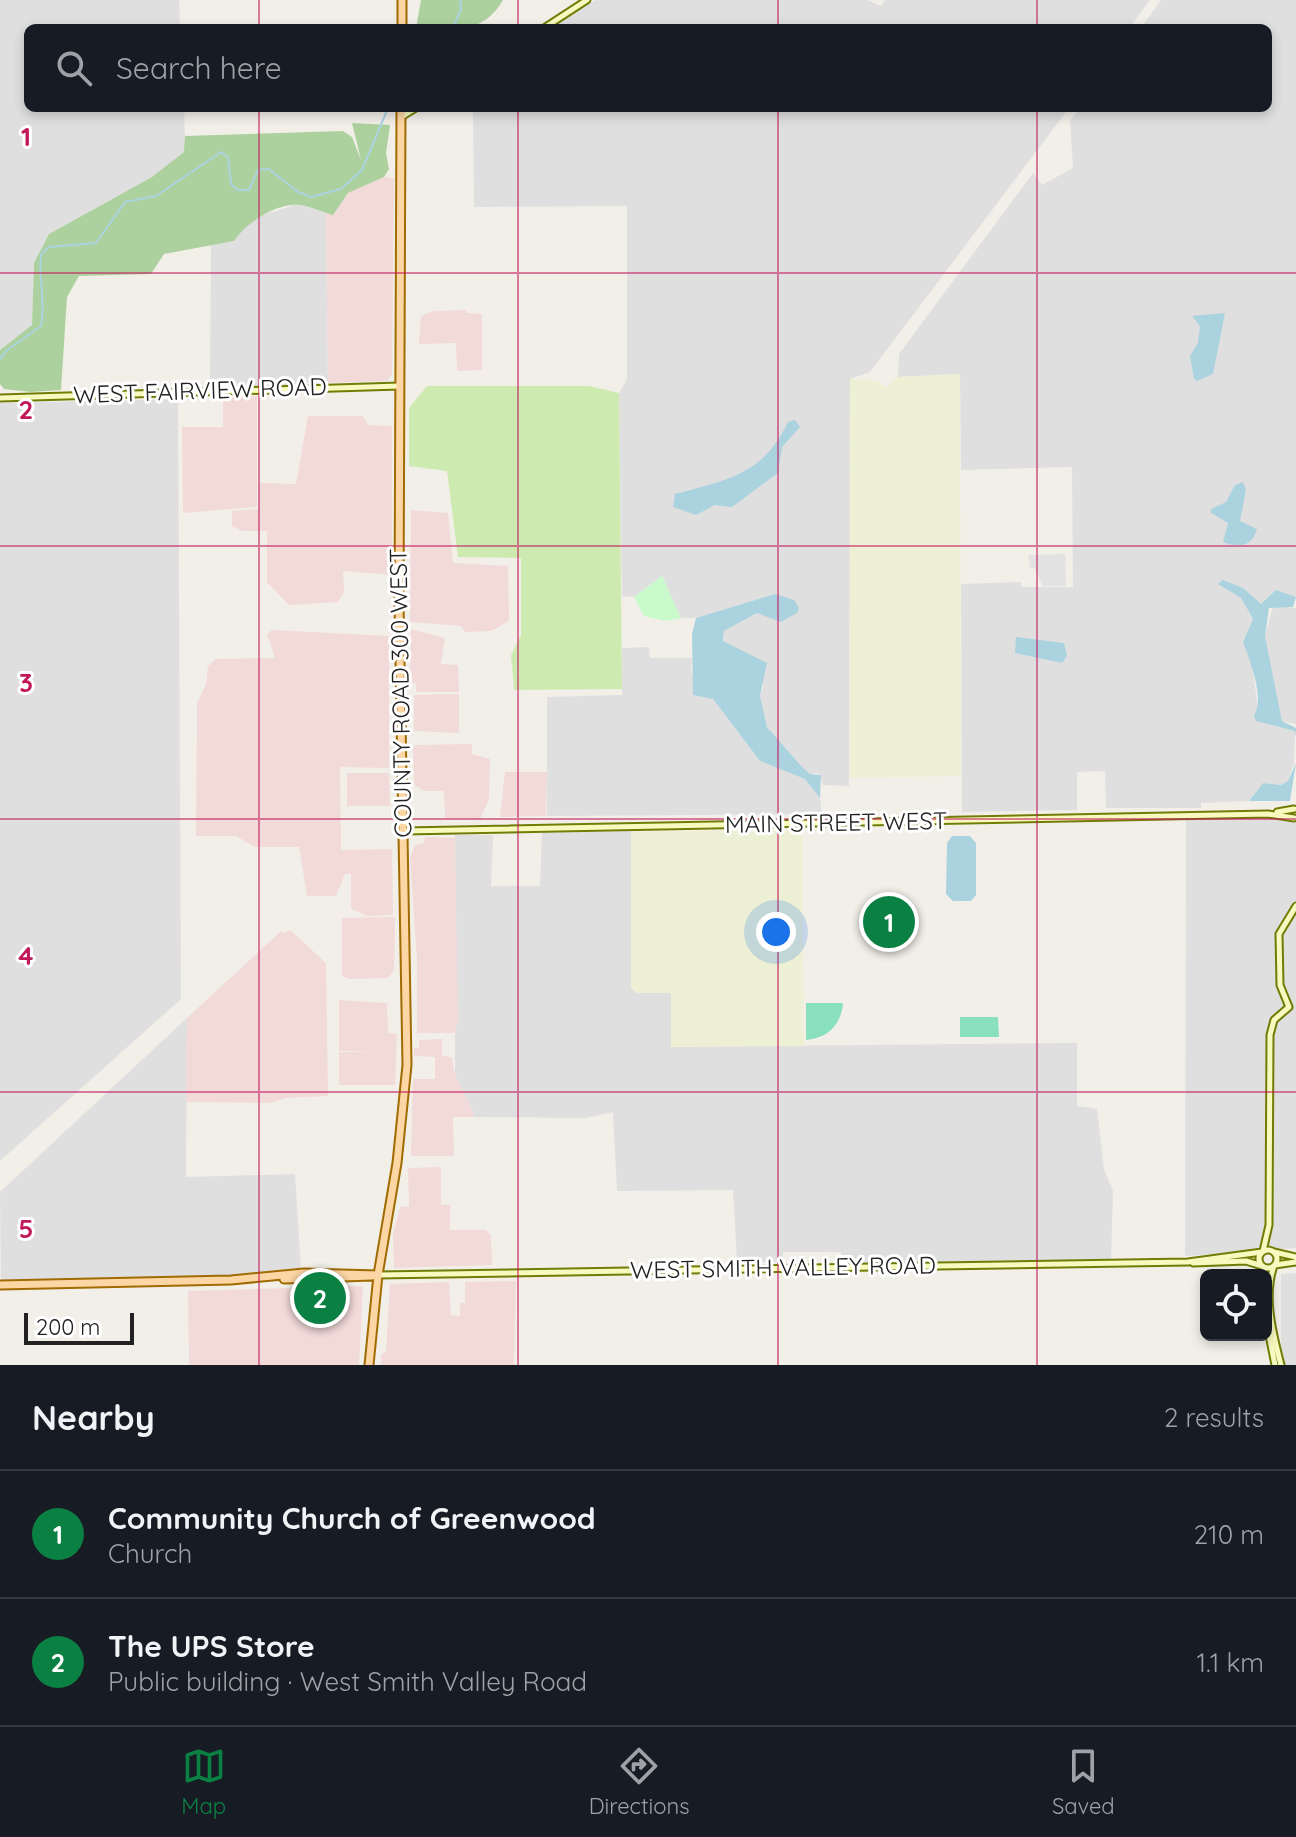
<!DOCTYPE html>
<meta charset="utf-8">
<style>
:root{--surface:#171b24;--page:#20242c;--text:#f1f3f6;--muted:#9ea1a6;--line:#363941;--accent:#0b8043}
body{margin:0;font-family:Quicksand,sans-serif;background:var(--page);color:var(--text)}
.controls{position:absolute;right:24px;bottom:24px;display:grid;overflow:hidden;border-radius:12px;box-shadow:0 4px 12px #0003}
.controls button{width:72px;height:72px;display:grid;place-items:center;padding:0;border:0;border-bottom:2px solid var(--line);background:var(--surface);color:var(--text);font:40px sans-serif}
.scale{position:absolute;left:24px;bottom:20px;width:110px;box-sizing:border-box;padding-left:8px;border:4px solid #222;border-top:0;font-size:22px;line-height:28px;white-space:nowrap;color:#222;-webkit-text-stroke:6px #fff;paint-order:stroke}
.you{position:absolute;left:776px;top:932px;width:28px;height:28px;margin:-20px;border:6px solid #fff;border-radius:50%;background:#1a73e8;box-shadow:0 0 0 12px #1a73e833}
.badge{display:grid;place-items:center;width:52px;height:52px;border-radius:50%;background:var(--accent);color:#fff;font-size:26px;font-weight:700}
.pin{position:absolute;translate:-50% -50%;border:4px solid #fff;box-shadow:0 2px 8px #0006}
.list{margin:0;padding:0;list-style:none}
h2{display:flex;justify-content:space-between;align-items:center;height:104px;margin:0;padding:0 32px;font-size:34px}
h2 small{font-size:26px;font-weight:400;color:var(--muted)}
.list li{display:grid;grid-template-columns:52px 1fr auto;gap:24px;align-items:center;box-sizing:border-box;height:128px;padding:0 32px;border-top:2px solid var(--line)}
.list b{display:block;font-size:30px;white-space:nowrap}
.list p{margin:0;font-size:26px;white-space:nowrap;color:var(--muted)}
.list em{font-size:26px;font-style:normal;color:var(--muted)}
.icon{flex:none;width:44px;height:44px;fill:none;stroke:currentColor;stroke-width:2;stroke-linecap:round;stroke-linejoin:round}
.map{position:relative;flex:none;width:1296px;height:1365px;overflow:hidden}
.search{position:absolute;background:var(--surface);box-shadow:0 4px 12px #0003;left:24px;right:24px;top:24px;height:88px;display:flex;align-items:center;gap:20px;box-sizing:border-box;padding:0 28px;border-radius:12px;color:var(--muted);font-size:30px}
.sheet{height:360px;background:var(--surface)}
nav{display:flex;justify-content:space-around;align-items:center;box-sizing:border-box;height:112px;border-top:2px solid var(--line);background:var(--surface);font-size:22px;color:var(--muted)}
nav a{display:grid;justify-items:center;gap:4px}
nav .on{color:var(--accent)}
.map>svg:first-child{display:block}
.residential{fill:#e0dfdf}
.commercial{fill:#f2dad9}
.farmland{fill:#eef0d5}
.grass{fill:#cdebb0}
.forest{fill:#add19e}
.park{fill:#c8facc}
.pitch{fill:#88e0be}
.parking{fill:#e2e2e2}
.water{fill:#aad3df}
.lines{fill:none;stroke-linecap:round;stroke-linejoin:round}
.stream{stroke:#aad3df;stroke-width:2}
.secondary-casing{stroke:#707d05;stroke-width:9}
.primary-casing{stroke:#a06b00;stroke-width:11}
.secondary{stroke:#f7fabf;stroke-width:5}
.primary{stroke:#fcd6a4;stroke-width:7}
.grid{fill:none;stroke:#c2185b;stroke-width:2;stroke-opacity:0.55}
.labels{text-anchor:middle;stroke-width:6;stroke-linejoin:round;paint-order:stroke}
.street-label{font-size:24px;fill:#222;stroke:#fff}
.grid-label{font-size:26px;text-anchor:middle;font-weight:bold;fill:#c2185b;stroke:#fff;stroke-width:6;stroke-linejoin:round;paint-order:stroke}
</style>
<div class="map">
<svg width="1296" height="1365" viewBox="0 0 1296 1365">
<rect width="100%" height="100%" fill="#f2efe9"/>
<path class="residential" d="M0,0H179L180,28H28V108H184L185,136V152L152,177L49,234L34,263L32,325L0,350Z
M596,0H867L881,6L885,0H1150L1129,28H549Z
M1161,0H1296V597L1284,594L1261,605L1243,588L1231,591L1241,598L1253,619L1243,642L1253,670L1258,710L1295,731L1294,763L1288,781L1281,785L1263,783L1249,801L1201,803V808H1106L1105,771L1077,772V810L962,812L961,584L1021,582V587H1073L1072,467L961,470L960,374L898,377L899,354L1033,173L1042,185L1073,168L1070,121L1080,108H1268V28H1141Z
M473,108H1069L870,372L850,379L849,786L823,785L819,773L810,774L801,767L767,727L760,696L764,685L723,642L724,631L757,613L774,619L775,594L696,618H681L662,576L634,597L622,596L619,393L627,379V206L474,207Z
M298,204L326,213L328,383L210,388L211,244L234,241L243,228L259,216Z
M178,399L181,999L0,1161V403Z
M1273,606L1296,608V724L1282,721L1265,636Z
M649,647L650,658H692L691,672L706,694L713,699L760,761L806,779L820,798L822,814L547,816V697L622,695V648Z
M1296,819V1248L1185,1256L1186,820Z
M631,831V987L637,993H671L672,1047L1077,1043V1106L1097,1109L1104,1169L1113,1191L1111,1261L842,1264L841,1252H783V1262H737L733,1190L617,1191L613,1112L586,1118L475,1117L455,1074V835H493L491,886H540L542,833Z
M187,1018L186,1177L295,1174L301,1270L268,1276L1,1280L0,1192Z
M1296,1273V1365H1281V1274Z"/>
<path class="commercial" d="M384,177L394,178L392,374L387,381L328,383L326,213L333,214L348,193Z
M466,310L467,313L482,314V370L457,371L456,343L419,344L421,316L434,311Z
M257,396V507L183,513L182,427H223V401L227,397Z
M308,416H363L368,425L392,426V575L343,571L344,592L338,602L289,605L267,582V531H242L232,526V511L259,509V483L296,484Z
M411,510L448,513L453,563L508,566L509,621L491,631L465,632L461,626L410,622Z
M411,629L445,638L441,664L458,665L459,692H416V683H410Z
M272,630L389,636V768L340,767L341,850L392,849L393,915L368,916L351,909V874H345L336,896H307L299,847H255L236,836H196L197,703L206,684L208,666L216,659L275,658L267,634Z
M459,694V733L414,731V695Z
M472,744V754L490,759L489,799L480,819L445,818L444,791H424L414,785L413,748L416,745Z
M505,772H547L546,816L500,817Z
M347,773H389L390,806H347Z
M425,837L455,838L458,1023L454,1033H417V960L410,858L415,845L424,843Z
M395,917L394,970L388,978L349,979L342,976V918Z
M290,930L326,963L328,1096L286,1098L271,1103L186,1102L187,1018L281,931L285,933Z
M339,1000L387,1003L388,1033L397,1034L395,1085H339V1052L377,1051H339Z
M442,1039V1056L452,1057L455,1074L475,1117H453L454,1156H411L413,1079H435V1057L414,1056V1048H419V1040Z
M441,1167V1205H450V1230H486L491,1235L492,1265L394,1268L393,1234L400,1207L409,1206L408,1168Z
M516,1281L514,1365H381V1355L386,1352L390,1284L449,1282L451,1315L460,1316V1303H465V1282Z
M363,1286L359,1365H189L188,1291Z"/>
<path class="farmland" d="M960,374L961,776L850,778V379L876,381L886,387L898,377Z
M794,830L802,836L804,1046L671,1047V993H637L631,988V831Z"/>
<path class="grass" d="M427,386H589L619,393L622,689L514,690L511,655L521,635V558L458,557L447,471L409,466V408Z"/>
<path class="forest" d="M421,0H503C482,36 454,28 416,28Z
M352,123L390,125L386,153L389,169L384,177L348,193L333,215C322,212 311,207 301,205C277,202 247,222 234,241L164,254L151,274L79,276L67,297L61,390L31,392L4,389L0,384V350L32,325L34,263L49,234L152,177L184,152L185,136L343,131L352,137L361,160Z"/>
<path class="park" d="M662,576L681,618L666,621L644,616L634,597Z"/>
<path class="pitch" d="M806,1003H843C841,1025 828,1038 806,1040Z
M960,1017H998L999,1037H960Z"/>
<path class="parking" d="M1065,554L1066,586H1043L1035,568H1030L1028,555Z"/>
<path class="water" d="M1225,313L1213,374L1197,381L1194,379L1190,356L1198,343L1200,326L1192,316Z
M795,420L800,427L782,447L778,473L732,507L715,505L696,515L673,507L675,494C727,480 763,475 788,422Z
M1243,482L1246,490L1240,521L1257,529C1252,547 1239,548 1223,542L1228,523L1211,513V509L1226,502L1235,485Z
M1223,580L1243,588L1261,604L1276,590L1296,597L1293,607L1269,608L1265,636L1282,721L1296,728V737L1295,731L1256,721L1254,716C1265,697 1250,662 1243,642L1253,619L1241,598L1218,584Z
M775,594L794,600L799,608L797,613L781,622L757,613L724,631L723,641L767,663L760,696L767,727L802,767L810,774L821,775L820,798L805,779L760,761L713,699L693,695L692,634L696,618Z
M1016,637L1064,643L1067,656L1062,663L1015,653Z
M1296,763L1290,801H1249L1263,783L1281,785L1288,781Z
M952,836H970L976,843V895L971,901H953L946,894L947,843Z"/>
<g class="lines">
<path class="stream" d="M453,28L461,9L460,0
M0,359L6,351L41,326C46,302 38,279 41,255L49,247L96,243L125,202L156,196L221,152L228,157L231,184L237,190H249L258,170L269,169L298,192L311,197L341,189L362,170L388,108"/>
<defs>
<path id="secondary" d="M544,28L587,0
M401,117L416,108
M0,398L400,386
M1277,812L1294,809
M404,831L1268,814L1294,818
M1259 1259a9 9 0 1 1 18 0a9 9 0 1 1-18 0Z
M1263,1251L1269,1225L1270,1035L1274,1020L1289,1007L1280,985L1279,934L1296,906
M1274,1252L1296,1257
M1193,1263L1246,1261L1262,1266
M1275,1265L1296,1262
M1274,1266C1263,1296 1273,1334 1281,1365
M378,1275L1188,1262L1262,1252
M1266,1320L1275,1365"/>
<path id="primary" d="M402,28V0
M284,1279L372,1276
M0,1285L231,1280L304,1273L378,1275
M369,1365L378,1275L397,1163L407,1065L399,603L401,108"/>
</defs>
<use href="#secondary" class="secondary-casing"/>
<use href="#primary" class="primary-casing"/>
<use href="#secondary" class="secondary"/>
<use href="#primary" class="primary"/>
</g>
<path class="grid" d="M259,0V28M518,0V28M778,0V28M1037,0V28M259,108V1365M518,108V1365M778,108V1365M1037,108V1365M0,273H1296M0,546H1296M0,819H1296M0,1092H1296"/>
<g class="labels">
<g class="street-label">
<text transform="translate(200 391) rotate(-2)" y="8">WEST FAIRVIEW ROAD</text>
<text transform="translate(401 693) rotate(-91)" y="8">COUNTY ROAD 300 WEST</text>
<text transform="translate(836 823) rotate(-1)" y="8">MAIN STREET WEST</text>
<text transform="translate(783 1268) rotate(-1)" y="8">WEST SMITH VALLEY ROAD</text>
</g>
</g>
<g class="grid-label">
<text x="26" y="146">1</text>
<text x="26" y="419">2</text>
<text x="26" y="692">3</text>
<text x="26" y="965">4</text>
<text x="26" y="1238">5</text>
</g>
</svg>
<div class="controls">
<button><svg class="icon" aria-label="locate" viewBox="0 0 24 24"><circle cx="12" cy="12" r="6"/><path d="M12 2v4M12 18v4M2 12h4M18 12h4"/></svg></button>
</div>
<div class="scale">200 m</div>
<div class="you"></div>
<div class="pin badge" style="left:889px;top:922px">1</div>
<div class="pin badge" style="left:320px;top:1298px">2</div>
<div class="search"><svg class="icon" aria-label="search" viewBox="0 0 24 24"><circle cx="10" cy="10" r="6"/><path d="M15 15l6 6"/></svg>Search here</div>
</div>
<section class="sheet">
<h2>Nearby<small>2 results</small></h2>
<ul class="list">
<li><span class="badge">1</span><div><b>Community Church of Greenwood</b><p>Church</p></div><em>210 m</em></li>
<li><span class="badge">2</span><div><b>The UPS Store</b><p>Public building · West Smith Valley Road</p></div><em>1.1 km</em></li>
</ul>
</section>
<nav>
<a class="on"><svg class="icon" aria-label="map" viewBox="0 0 24 24"><path d="M3 6l6-2 6 2 6-2v14l-6 2-6-2-6 2zM9 4v14M15 6v14"/></svg>Map</a>
<a><svg class="icon" aria-label="directions" viewBox="0 0 24 24"><path d="M12 3l9 9-9 9-9-9zM9 14v-3h6M13 9l2 2-2 2"/></svg>Directions</a>
<a><svg class="icon" aria-label="saved" viewBox="0 0 24 24"><path d="M7 4h10v16l-5-4-5 4z"/></svg>Saved</a>
</nav>
